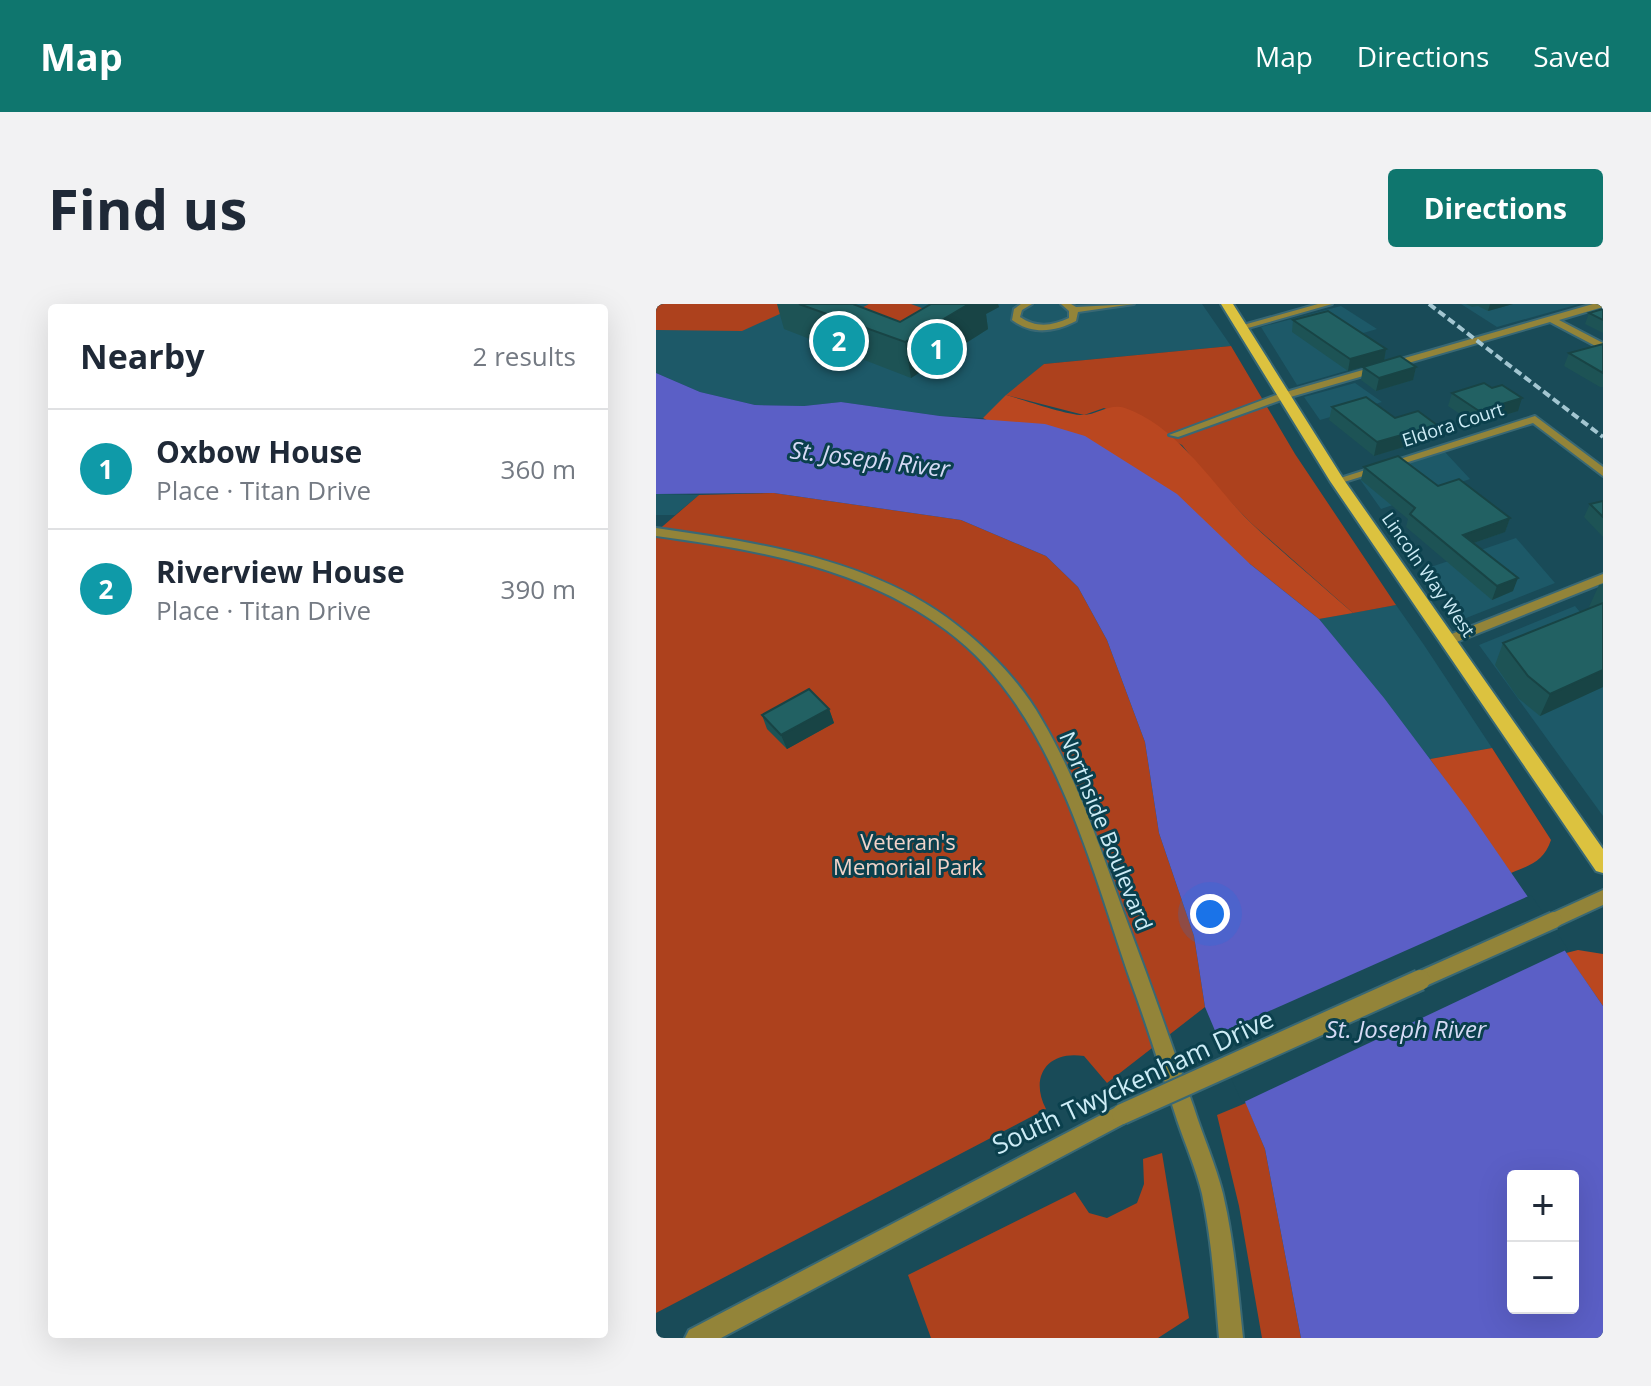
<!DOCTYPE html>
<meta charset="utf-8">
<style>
:root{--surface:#fff;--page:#f2f2f3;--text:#1f2937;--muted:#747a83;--line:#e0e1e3;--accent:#0f766e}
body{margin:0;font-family:"Open Sans",sans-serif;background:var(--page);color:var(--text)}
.controls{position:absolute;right:24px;bottom:24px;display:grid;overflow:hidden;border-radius:8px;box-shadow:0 8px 32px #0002}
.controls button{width:72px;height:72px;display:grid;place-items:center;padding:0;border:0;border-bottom:2px solid var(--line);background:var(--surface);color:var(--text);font:40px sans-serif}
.you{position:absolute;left:554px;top:610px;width:28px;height:28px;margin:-20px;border:6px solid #fff;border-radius:50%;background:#1a73e8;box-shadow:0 0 0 12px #1a73e833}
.badge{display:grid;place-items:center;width:52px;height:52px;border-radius:50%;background:var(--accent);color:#fff;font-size:26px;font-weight:700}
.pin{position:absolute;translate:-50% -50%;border:4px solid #fff;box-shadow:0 2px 8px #0006}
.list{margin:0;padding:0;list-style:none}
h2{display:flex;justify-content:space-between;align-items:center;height:104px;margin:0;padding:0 32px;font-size:34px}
h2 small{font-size:26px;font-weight:400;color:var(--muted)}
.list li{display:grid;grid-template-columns:52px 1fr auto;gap:24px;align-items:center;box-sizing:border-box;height:120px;padding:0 32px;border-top:2px solid var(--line)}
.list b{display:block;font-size:30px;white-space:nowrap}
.list p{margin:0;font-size:26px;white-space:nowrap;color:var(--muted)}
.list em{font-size:26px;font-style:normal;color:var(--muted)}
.map{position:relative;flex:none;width:947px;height:1034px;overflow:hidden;border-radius:8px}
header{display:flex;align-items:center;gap:48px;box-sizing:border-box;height:112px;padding:0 40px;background:var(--accent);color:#fff}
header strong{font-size:38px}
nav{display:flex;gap:44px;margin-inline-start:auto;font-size:28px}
.intro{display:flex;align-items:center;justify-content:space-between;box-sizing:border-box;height:192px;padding:0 48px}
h1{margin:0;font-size:56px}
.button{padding:20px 36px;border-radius:8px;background:var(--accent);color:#fff;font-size:28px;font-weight:700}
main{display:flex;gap:48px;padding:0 48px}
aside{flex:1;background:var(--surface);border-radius:8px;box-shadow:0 8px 32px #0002}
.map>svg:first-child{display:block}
.built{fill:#1d5968}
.green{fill:#ad411d}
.forest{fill:#ba4720}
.water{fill:#5b5fc6;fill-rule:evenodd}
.pier{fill:#194b58}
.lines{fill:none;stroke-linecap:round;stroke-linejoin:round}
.minor-casing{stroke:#396874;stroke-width:4}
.tertiary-casing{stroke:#396874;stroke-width:4}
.primary-casing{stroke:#396874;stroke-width:4}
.minor{fill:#938439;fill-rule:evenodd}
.tertiary{fill:#938439;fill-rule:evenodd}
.primary{fill:#dcc23f;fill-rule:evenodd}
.rail{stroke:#a3c6d1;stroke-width:4;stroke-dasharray:8 4;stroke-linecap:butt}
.tertiary-bridge-far1-casing{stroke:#396874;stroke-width:20;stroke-linecap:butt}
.tertiary-bridge-casing{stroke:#396874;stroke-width:24;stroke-linecap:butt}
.tertiary-bridge-far1{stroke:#938439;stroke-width:16}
.tertiary-bridge{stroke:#938439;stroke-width:20}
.wall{fill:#1d5355}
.shaded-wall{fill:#184445}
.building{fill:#226163;stroke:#184445;stroke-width:2}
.labels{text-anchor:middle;stroke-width:6;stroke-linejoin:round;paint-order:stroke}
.far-street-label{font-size:18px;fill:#cdecf6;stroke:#0b404d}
.street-label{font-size:22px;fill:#cdecf6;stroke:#0b404d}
.park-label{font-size:22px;fill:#f2d3c9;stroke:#0b404d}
.water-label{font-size:24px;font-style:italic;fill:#d5daf5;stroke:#0b404d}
.near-street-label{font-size:26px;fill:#cdecf6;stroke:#0b404d}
</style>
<header>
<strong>Map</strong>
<nav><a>Map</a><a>Directions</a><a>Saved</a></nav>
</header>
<div class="intro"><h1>Find us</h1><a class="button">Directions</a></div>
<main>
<aside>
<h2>Nearby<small>2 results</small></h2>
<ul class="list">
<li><span class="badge" style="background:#0f9aa8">1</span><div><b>Oxbow House</b><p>Place · Titan Drive</p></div><em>360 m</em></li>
<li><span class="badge" style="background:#0f9aa8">2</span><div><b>Riverview House</b><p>Place · Titan Drive</p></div><em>390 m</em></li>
</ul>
</aside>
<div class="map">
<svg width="947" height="1034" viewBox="0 0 947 1034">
<rect width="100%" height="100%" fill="#194b58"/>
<path class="built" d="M0,0H546L575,42L388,60L327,114L284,112L185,98L148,102L99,101L44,88L0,69Z
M805,0H923L841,23Z
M685,2L721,25L673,39L707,62L641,81L605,23Z
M699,79L726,98L664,116L648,93Z
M788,147L814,175L725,205L703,174Z
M0,190L43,191L19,211H0Z
M860,234L899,279L805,316L769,265Z
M740,301L768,341L836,444L774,455L663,315Z
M919,302L947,336V512L823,341Z"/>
<path class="green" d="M0,0H146L86,27L0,26Z
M213,0H255L282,10L266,32L196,9Z
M575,42L639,150L740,301L697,309L595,219L557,180L526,141L448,104L428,111L350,91L388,60Z
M118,189L305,216L390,252L422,283L451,336L489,438L503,529L538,632L549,703L451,779L428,752C392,746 373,772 390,805L0,1009V228L43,191Z
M590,799L609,845L645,1034H606L583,902L561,811Z
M506,849L533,1014L502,1034H275L252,971L419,888L433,909L451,914L481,899L488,880L487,855Z"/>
<path class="forest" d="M350,91C369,96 410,111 427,111C441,111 454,99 469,104C523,123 556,181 595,219C628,250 663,279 697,309L663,315L594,260L327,114Z
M836,444L895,536C888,557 875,561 855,569L774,455Z
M922,646L947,650V702L910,649Z"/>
<path class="water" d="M0,69L44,88L99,101L148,102L185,98L284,112L389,120L429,132L521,190L594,260L663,315L728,394L810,503L947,702V1034H645L609,845L549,703L538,632L503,529L489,438L451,336L422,283L390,252L305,216L118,189L0,190ZM857,872H917V1004H857Z"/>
<path class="pier" d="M875,591L912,645L586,799L557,732Z"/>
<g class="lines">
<defs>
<path id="minor" d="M365,0H376L366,6L364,13C380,24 396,22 413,14V7L405,0H415L420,3L478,0L422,8L420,17C399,28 376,31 356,16L358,5Z
M662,0H676L585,26L580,23Z
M937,0H947V3L903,16L947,39V46L894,18L631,94L522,133L513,131L623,90Z
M879,112L947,163V172L877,119L685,179L675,177Z
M947,270V279L798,339L793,340L786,336L788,333Z"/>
<path id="tertiary" d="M0,224C103,239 218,255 302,322C334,347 366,380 386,416C425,482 448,556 475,628C497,686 517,745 538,804C547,833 560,861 567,890C578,937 582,986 587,1034H563C559,986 556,937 546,890C540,865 529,840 521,816C506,770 492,724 475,678C433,558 397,405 290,326C205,263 102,246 0,232Z
M947,586V601L904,621L898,623L892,621L889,616L892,611Z
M466,800L473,803L476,810L473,817L65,1034H29L33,1026Z"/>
<path id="primary" d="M565,0H577L688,176L947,545V569L940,567L674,177Z"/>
</defs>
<use href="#minor" class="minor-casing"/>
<use href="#tertiary" class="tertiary-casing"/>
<use href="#primary" class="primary-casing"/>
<use href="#minor" class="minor"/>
<use href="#tertiary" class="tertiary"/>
<use href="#primary" class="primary"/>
<path class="rail" d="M773,0L947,133"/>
<defs>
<path id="tertiary-bridge-far1" d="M759,678L898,616"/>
<path id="tertiary-bridge" d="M466,810L764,676"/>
</defs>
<use href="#tertiary-bridge-far1" class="tertiary-bridge-far1-casing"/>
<use href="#tertiary-bridge" class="tertiary-bridge-casing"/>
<use href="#tertiary-bridge-far1" class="tertiary-bridge-far1"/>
<use href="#tertiary-bridge" class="tertiary-bridge"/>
</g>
<path class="wall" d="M121,0H197L244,18L275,0H342L343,3L330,10L332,25L255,74L128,25Z
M810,0H857L832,7L822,2L816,3Z
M947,5V29L929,20L933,9Z
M637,16L730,45L728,57L692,67L636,28Z
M947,40V83H944L908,62L913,49Z
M707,63H760L757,76L720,87L705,76Z
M796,89L862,107L819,120L792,102Z
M676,103L739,114L777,134L718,152L673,116Z
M708,163L782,182L854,214L849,228L818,239L857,287L836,296L750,223L752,215L705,176Z
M947,197V233L928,213L934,200Z
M947,280V383L884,412L862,394L839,361L847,339L934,304L933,303L943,281Z
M173,405L178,419L131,445L111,425L106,411Z"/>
<path class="shaded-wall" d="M313,0H342L343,3L330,10L332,25L255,74L249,38Z
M834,0H857L832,7Z
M730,45L728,57L692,67L694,55Z
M760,63L757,76L720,87L723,74Z
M866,94L862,107L819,120L823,107Z
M781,121L777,134L718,152L721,138Z
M854,214L849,228L803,244L807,231Z
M862,274L857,287L836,296L841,282Z
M947,366V383L884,412L894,390Z
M173,405L178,419L131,445L125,431Z"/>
<path class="building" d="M143,0H197L244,18L275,0H313L249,38Z
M947,5V16L933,9Z
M672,7L730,45L694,55L637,16Z
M947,40V69L913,49Z
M744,52L760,63L723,74L707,63Z
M828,79L836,84L846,81L866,94L823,107L796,89Z
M710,93L739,114L762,107L781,121L721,138L676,103Z
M742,152L782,182L803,175L854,214L807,231L862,274L841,282L754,210L759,204L708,163Z
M947,197V213L934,200Z
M947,299V366L894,390L872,372L847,339Z
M153,385L173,405L125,431L106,411Z"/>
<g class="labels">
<g class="far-street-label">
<text transform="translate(797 121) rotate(-18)" y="6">Eldora Court</text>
<text transform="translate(772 271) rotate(55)" y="6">Lincoln Way West</text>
</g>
<g class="street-label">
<text transform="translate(450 527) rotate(68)" y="8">Northside Boulevard</text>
</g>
<g class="park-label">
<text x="252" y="546">Veteran's<tspan x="252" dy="25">Memorial Park</tspan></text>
</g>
<g class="water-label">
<text transform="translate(214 156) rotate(7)" y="8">St. Joseph River</text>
<text x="750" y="734">St. Joseph River</text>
</g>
<g class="near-street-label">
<text transform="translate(477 778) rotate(-25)" y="9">South Twyckenham Drive</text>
</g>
</g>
</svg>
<div class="controls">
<button>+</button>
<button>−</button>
</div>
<div class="you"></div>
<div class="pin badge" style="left:281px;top:45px;background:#0f9aa8">1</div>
<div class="pin badge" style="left:183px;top:37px;background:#0f9aa8">2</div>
</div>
</main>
